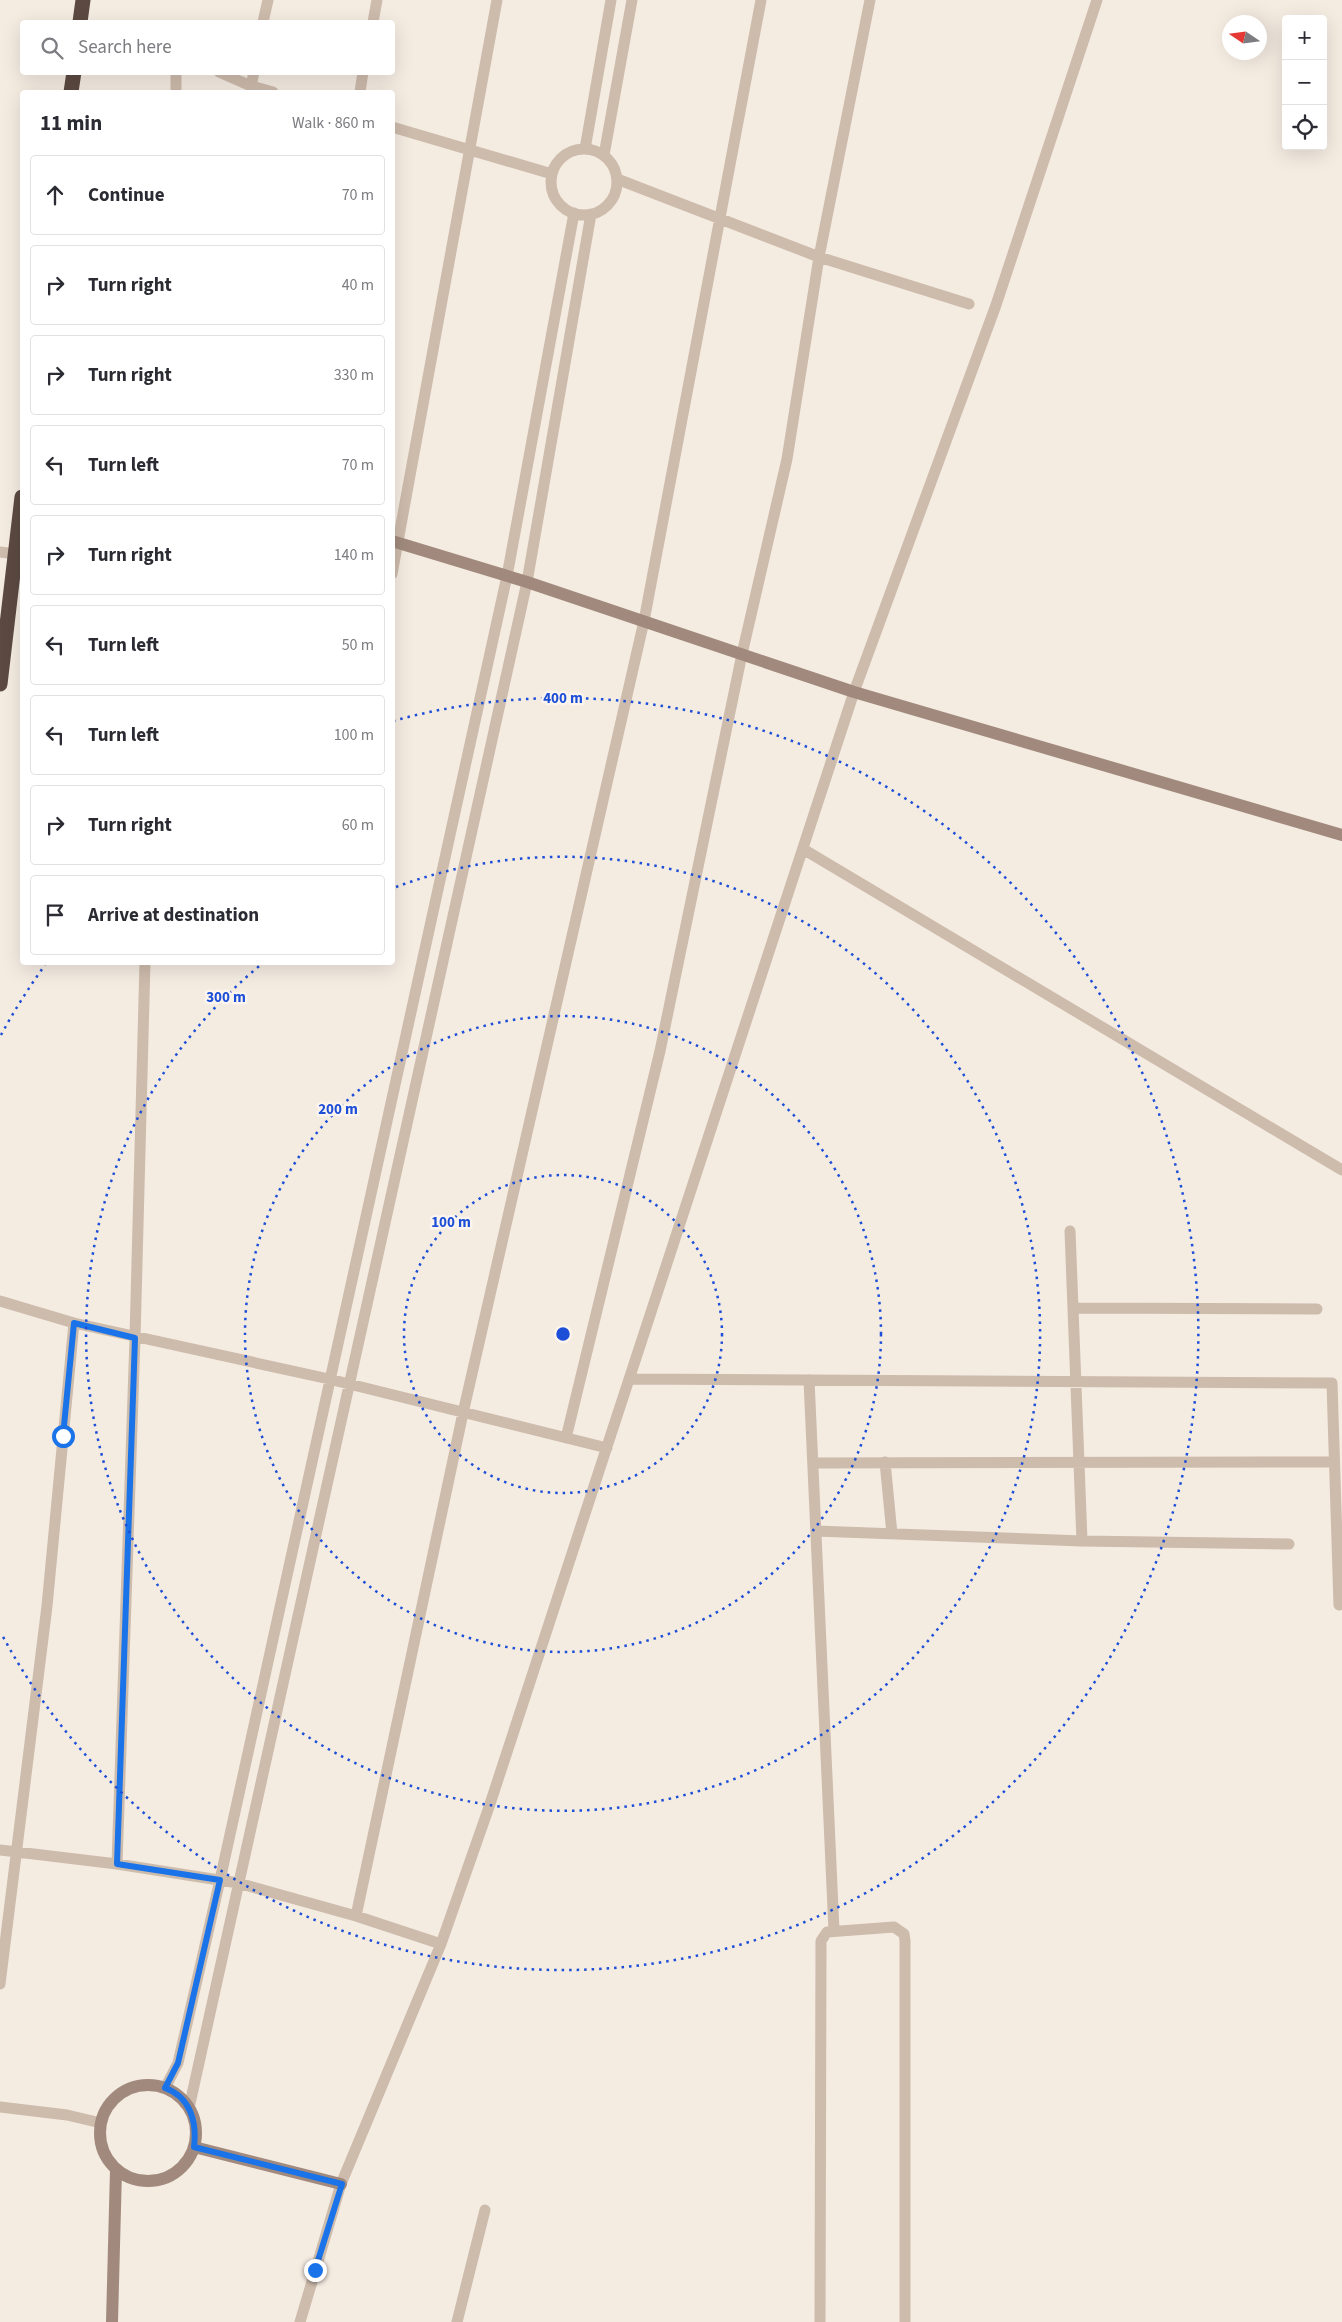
<!DOCTYPE html>
<meta charset="utf-8">
<style>
:root{--surface:#fff;--page:#f7f7f7;--text:#2b2b33;--muted:#7c7c81;--line:#e1e1e2}
body{margin:0;font-family:"Source Sans 3",sans-serif;background:var(--page);color:var(--text)}
.controls{position:absolute;right:15px;top:15px;display:grid;overflow:hidden;border-radius:5px;box-shadow:0 5px 20px #0002}
.controls button{width:45px;height:45px;display:grid;place-items:center;padding:0;border:0;border-bottom:1px solid var(--line);background:var(--surface);color:var(--text);font:25px sans-serif}
.compass{position:absolute;left:1222px;top:15px;width:45px;height:45px;border-radius:50%;background:var(--surface);box-shadow:0 5px 20px #0002;rotate:283deg}
.stop{position:absolute;width:15px;height:15px;margin:-11px;border:4px solid #1a73e8;border-radius:50%;background:#fff}
.stop.end{background:#1a73e8;border-color:#fff;box-shadow:0 1px 5px #0008}
.list{margin:0;padding:0;list-style:none}
h2{display:flex;justify-content:space-between;align-items:center;height:65px;margin:0;padding:0 20px;font-size:21px}
h2 small{font-size:16px;font-weight:400;color:var(--muted)}
.list li{display:grid;grid-template-columns:32px 1fr auto;gap:15px;align-items:center;box-sizing:border-box;height:80px;margin:0 10px 10px;padding:0 10px;border:1px solid var(--line);border-radius:5px}
.list b{display:block;font-size:19px;white-space:nowrap}
.list em{font-size:16px;font-style:normal;color:var(--muted)}
.icon{flex:none;width:28px;height:28px;fill:none;stroke:currentColor;stroke-width:2;stroke-linecap:round;stroke-linejoin:round}
.map{position:relative;flex:none;width:1342px;height:2322px;overflow:hidden}
.search{position:absolute;background:var(--surface);box-shadow:0 5px 20px #0002;left:20px;top:20px;width:375px;height:55px;display:flex;align-items:center;gap:12px;box-sizing:border-box;padding:0 18px;border-radius:5px;color:var(--muted);font-size:19px}
.panel{position:absolute;background:var(--surface);box-shadow:0 5px 20px #0002;left:20px;top:90px;width:375px;height:875px;border-radius:5px}
.map>svg:first-child{display:block}
.lines{fill:none;stroke-linecap:round;stroke-linejoin:round}
.street{stroke:#cdbbac;stroke-width:11}
.secondary{stroke:#a18a7d;stroke-width:12}
.highway{stroke:#5c4a42;stroke-width:15}
.route{stroke:#1a73e8;stroke-width:6}
.ring{fill:none;stroke:#1d4ed8;stroke-width:2.5;stroke-dasharray:2.5 5}
.centre{fill:#1d4ed8;stroke:#fbf5ee;stroke-width:2.5}
.ring-label{font-size:15px;text-anchor:middle;font-weight:bold;fill:#1d4ed8;stroke:#fbf5ee;stroke-width:5;stroke-linejoin:round;paint-order:stroke}
</style>
<div class="map">
<svg width="1342" height="2322" viewBox="0 0 1342 2322">
<rect width="100%" height="100%" fill="#f4ebe1"/>
<g class="lines">
<path class="street" d="M263,22L268,0
M373,22L377,0
M219,72L251,86L273,92
M251,86L254,72
M176,92V72
M360,92L363,72
M392,127L552,174
M585,149L611,0
M551 182a33 33 0 1 1 66 0a33 33 0 1 1-66 0Z
M604,155L632,0
M617,179L819,257L969,304
M0,552L16,554
M392,574L497,0
M803,849L1342,1170
M1070,1231L1082,1541
M0,1301L74,1323L329,1379L607,1448
M1073,1308L1317,1309
M629,1379L1332,1383L1339,1605L1342,1604
M809,1380L834,1931
M566,1438L660,1051L742,654L787,459L819,257L870,0
M885,1462L892,1534
M813,1463L1334,1462
M816,1531L1082,1541L1289,1544
M0,1850L117,1864L238,1883L356,1916L441,1944
M117,1864L135,1338L145,962
M356,1916L463,1413L644,621L761,0
M0,1984L47,1606L74,1323
M165,2088L178,2063L220,1880L507,576L574,213
M0,2107L67,2115L101,2123
M189,2108L527,582L591,214
M300,2322L341,2184L441,1944L489,1807L854,692L996,305L1097,0
M457,2322L485,2210
M820,2322L821,1941L827,1932L894,1927L904,1934L905,1941V2322"/>
<path class="secondary" d="M392,541L527,582L854,692L1342,835
M100 2133a48 48 0 1 1 96 0a48 48 0 1 1-96 0Z
M194,2147L341,2184
M112,2322L116,2170"/>
<path class="highway" d="M80,22L83,0
M71,92L74,72
M0,684L22,497"/>
</g>
<g class="lines">
<path class="route" d="M63,1436L74,1323L135,1338L117,1864L220,1880L178,2063L165,2088C191,2097 197,2123 194,2147L342,2184L315,2270"/>
</g>
<g class="ring">
<circle cx="563" cy="1334" r="159"/>
<circle cx="563" cy="1334" r="318"/>
<path d="M396 887A477 477 0 1 1 263 963"/>
<path d="M1 1035A636 636 0 0 1 45 965M393 721A636 636 0 1 1 1 1633"/>
</g>
<circle cx="563" cy="1334" r="8" class="centre"/>
<g class="ring-label">
<text x="563" y="703">400 m</text>
<text x="226" y="1002">300 m</text>
<text x="338" y="1114">200 m</text>
<text x="451" y="1227">100 m</text>
</g>
</svg>
<div class="controls">
<button>+</button>
<button>−</button>
<button><svg class="icon" aria-label="locate" viewBox="0 0 24 24"><circle cx="12" cy="12" r="6"/><path d="M12 2v4M12 18v4M2 12h4M18 12h4"/></svg></button>
</div>
<svg class="compass" viewBox="-18 -18 36 36"><path d="M0-13l5 13h-10z" fill="#e53935"/><path d="M0 13l5-13h-10z" fill="#7c7c81"/></svg>
<div class="stop" style="left:63px;top:1436px"></div>
<div class="stop end" style="left:315px;top:2270px"></div>
<div class="search"><svg class="icon" aria-label="search" viewBox="0 0 24 24"><circle cx="10" cy="10" r="6"/><path d="M15 15l6 6"/></svg>Search here</div>
<section class="panel">
<h2>11 min<small>Walk · 860 m</small></h2>
<ul class="list">
<li><svg class="icon" aria-label="ahead" viewBox="0 0 24 24"><path d="M12 20V5M6 11l6-6 6 6"/></svg><div><b>Continue</b></div><em>70 m</em></li>
<li><svg class="icon" aria-label="right" viewBox="0 0 24 24"><path d="M7 20v-9h11M14 6l5 5-5 5"/></svg><div><b>Turn right</b></div><em>40 m</em></li>
<li><svg class="icon" aria-label="right" viewBox="0 0 24 24"><path d="M7 20v-9h11M14 6l5 5-5 5"/></svg><div><b>Turn right</b></div><em>330 m</em></li>
<li><svg class="icon" aria-label="left" viewBox="0 0 24 24"><path d="M17 20v-9H6M10 6l-5 5 5 5"/></svg><div><b>Turn left</b></div><em>70 m</em></li>
<li><svg class="icon" aria-label="right" viewBox="0 0 24 24"><path d="M7 20v-9h11M14 6l5 5-5 5"/></svg><div><b>Turn right</b></div><em>140 m</em></li>
<li><svg class="icon" aria-label="left" viewBox="0 0 24 24"><path d="M17 20v-9H6M10 6l-5 5 5 5"/></svg><div><b>Turn left</b></div><em>50 m</em></li>
<li><svg class="icon" aria-label="left" viewBox="0 0 24 24"><path d="M17 20v-9H6M10 6l-5 5 5 5"/></svg><div><b>Turn left</b></div><em>100 m</em></li>
<li><svg class="icon" aria-label="right" viewBox="0 0 24 24"><path d="M7 20v-9h11M14 6l5 5-5 5"/></svg><div><b>Turn right</b></div><em>60 m</em></li>
<li><svg class="icon" aria-label="arrive" viewBox="0 0 24 24"><path d="M6 21V4h12l-3 4 3 4H6"/></svg><div><b>Arrive at destination</b></div></li>
</ul>
</section>
</div>
